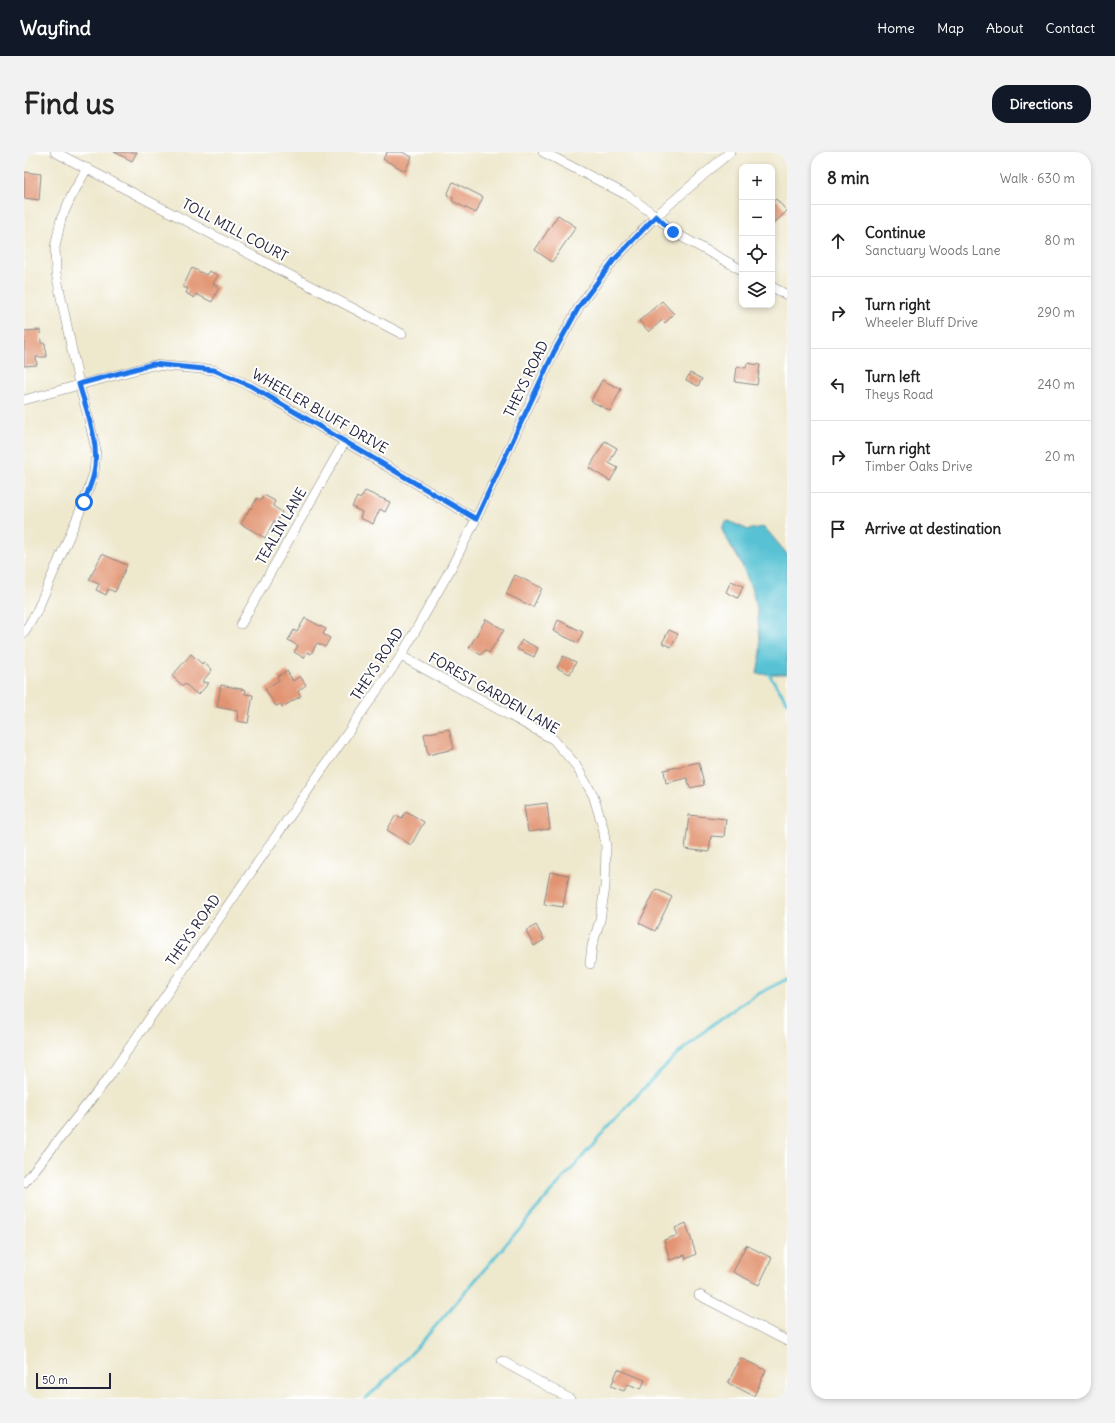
<!DOCTYPE html>
<meta charset="utf-8">
<style>
:root{--surface:#fff;--page:#f2f2f2;--text:#222;--muted:#767676;--line:#e0e0e0;--accent:#111827}
body{margin:0;font-family:Delius,sans-serif;background:var(--page);color:var(--text)}
.controls{position:absolute;right:12px;top:12px;display:grid;overflow:hidden;border-radius:8px;box-shadow:0 2px 6px #0003}
.controls button{width:36px;height:36px;display:grid;place-items:center;padding:0;border:0;border-bottom:1px solid var(--line);background:var(--surface);color:var(--text);font:20px sans-serif}
.scale{position:absolute;left:12px;bottom:10px;width:75px;box-sizing:border-box;padding-left:4px;border:2px solid #22223b;border-top:0;font-size:11px;line-height:14px;white-space:nowrap;color:#22223b;-webkit-text-stroke:3px #fff;paint-order:stroke}
.stop{position:absolute;width:12px;height:12px;margin:-9px;border:3px solid #1a73e8;border-radius:50%;background:#fff}
.stop.end{background:#1a73e8;border-color:#fff;box-shadow:0 1px 4px #0008}
.list{margin:0;padding:0;list-style:none}
h2{display:flex;justify-content:space-between;align-items:center;height:52px;margin:0;padding:0 16px;font-size:17px}
h2 small{font-size:13px;font-weight:400;color:var(--muted)}
.list li{display:grid;grid-template-columns:26px 1fr auto;gap:12px;align-items:center;box-sizing:border-box;height:72px;padding:0 16px;border-top:1px solid var(--line)}
.list b{display:block;font-size:15px;white-space:nowrap}
.list p{margin:0;font-size:13px;white-space:nowrap;color:var(--muted)}
.list em{font-size:13px;font-style:normal;color:var(--muted)}
.icon{flex:none;width:22px;height:22px;fill:none;stroke:currentColor;stroke-width:2;stroke-linecap:round;stroke-linejoin:round}
.map{position:relative;flex:none;width:763px;height:1247px;overflow:hidden;border-radius:16px}
header{display:flex;align-items:center;gap:24px;box-sizing:border-box;height:56px;padding:0 20px;background:var(--accent);color:#fff}
header strong{font-size:19px}
nav{display:flex;gap:22px;margin-inline-start:auto;font-size:14px}
.intro{display:flex;align-items:center;justify-content:space-between;box-sizing:border-box;height:96px;padding:0 24px}
h1{margin:0;font-size:28px}
.button{padding:10px 18px;border-radius:16px;background:var(--accent);color:#fff;font-size:14px;font-weight:700}
main{display:flex;gap:24px;padding:0 24px}
aside{flex:1;background:var(--surface);border-radius:16px;box-shadow:0 2px 6px #0003}
.map>svg:first-child{display:block}
.water{fill:#59c2d4;stroke:#3e7288}
.lines{fill:none;stroke-linecap:round;stroke-linejoin:round}
.stream{stroke:#59c2d4;stroke-width:3}
.building{fill:#e29472}
.street-casing{stroke:#888584;stroke-width:10}
.street{stroke:#fff;stroke-width:9}
.route{stroke:#1a73e8;stroke-width:5}
.labels{text-anchor:middle;stroke-width:4;stroke-linejoin:round;paint-order:stroke}
.street-label{font-size:14px;fill:#22223b;stroke:#fff}
</style>
<header>
<strong>Wayfind</strong>
<nav><a>Home</a><a>Map</a><a>About</a><a>Contact</a></nav>
</header>
<div class="intro"><h1>Find us</h1><a class="button">Directions</a></div>
<main>
<div class="map">
<svg width="763" height="1247" viewBox="0 0 763 1247">
<rect width="100%" height="100%" fill="#fff"/>
<filter id="ink" filterUnits="userSpaceOnUse"><feTurbulence type="fractalNoise" baseFrequency=".025" numOctaves="2"/><feDisplacementMap in="SourceGraphic" scale="8" xChannelSelector="R" yChannelSelector="G"/><feConvolveMatrix kernelMatrix="1 2 1 2 8 2 1 2 1" color-interpolation-filters="sRGB"/></filter>
<filter id="wash" filterUnits="userSpaceOnUse"><feTurbulence type="fractalNoise" baseFrequency=".012" numOctaves="4" result="noise"/><feDisplacementMap in="SourceGraphic" scale="16" xChannelSelector="R" yChannelSelector="G"/><feGaussianBlur stdDeviation="0.9" result="paint"/><feColorMatrix in="noise" values="0 0 0 0 0 0 0 0 0 0 0 0 0 0 0 0 0 1.4 0 .05"/><feComposite in="paint" operator="in"/></filter>
<g filter="url(#wash)">
<rect width="100%" height="100%" fill="#eee8cd"/>
<path class="water" d="M705,369L724,378L738,375L742,377L763,402V522H733L737,500L733,457L728,438L718,413L699,380C698,375 699,371 705,369Z"/>
<g class="lines">
<path class="stream" d="M746,520L745,522L763,550
M341,1247C380,1213 414,1171 448,1132C493,1079 539,1026 585,975C610,947 635,918 663,894C693,867 727,844 763,827"/>
</g>
<g id="blocks">
<path class="building" d="M90,0H113L108,9Z
M363,0H378L388,5L381,19L359,7Z
M0,20L17,22L15,48L0,46Z
M429,30L459,45L452,61L428,49L429,46L423,43Z
M752,47L763,59L748,73V51Z
M534,63L552,75L528,110L511,98Z
M168,116L182,123L185,119L194,123L189,132L195,135L188,150L172,142L170,146L162,141L164,137L159,135Z
M638,149L650,162L641,171L638,168L625,180L615,169Z
M16,178L17,191H21L22,205H12L13,213L0,214V179Z
M723,211L736,213L733,233L711,230L713,215L722,216Z
M666,221L678,227L674,234L662,228Z
M578,228L597,237L586,259L567,249Z
M581,289L593,296L585,311L594,316L586,329L565,316Z
M341,339L366,350L361,360L356,357L349,372L336,366L338,360L328,355L333,345L336,347Z
M240,343L251,349L249,354L258,360L253,370L250,369L241,386L217,372L226,356L227,357L233,346L237,348Z
M78,402L103,413L91,440L84,437L82,443L72,438L75,432L65,428Z
M491,423L518,436L509,455L482,442Z
M707,429L719,434L714,446L702,440Z
M281,466L302,477L299,482L306,486L301,495L293,491L287,502L283,500L280,506L270,500L274,494L264,488L270,478L273,480Z
M462,467L480,478L465,501L461,498L457,503L445,496Z
M534,468L559,480L554,491L529,479Z
M645,478L654,482L647,495L638,491Z
M498,488L514,496L510,505L493,497Z
M167,502L178,512L179,510L188,518L178,530L185,531L174,543L161,532L159,534L148,524Z
M539,504L552,510L546,522L533,516Z
M263,519L269,529L276,524L282,533L274,539L277,544L258,555L257,552L252,554L241,537L255,528L253,525Z
M197,533L222,538L221,542L229,543L224,571L213,569L214,559L193,555Z
M425,577L430,597L404,603L400,582Z
M675,610L680,633L666,636L663,626L642,631L640,618Z
M523,651L526,677L504,680L500,654Z
M382,659L400,670L387,693L363,678L372,663L378,666Z
M665,663L702,667L700,685L687,684L685,700L661,697Z
M526,720L545,723L539,755L520,752Z
M632,737L648,745L631,779L615,771Z
M512,773L520,788L510,794L502,779Z
M662,1071L672,1102L662,1107L661,1103L646,1108L640,1088L654,1083L651,1076Z
M722,1093L748,1106L735,1133L709,1120Z
M716,1206L742,1218L730,1244L704,1231Z
M594,1217L621,1228L617,1237L604,1232L600,1239L587,1234Z"/>
</g>
</g>
<g filter="url(#ink)">
<use href="#blocks" fill-opacity="0" stroke="#888584" stroke-width="1"/>
<g class="lines">
<defs>
<path id="street" d="M31,0L378,182
M519,0L603,43L632,64L649,80L718,118
M748,135L763,143
M0,248L129,213L190,218L227,234L452,367
M217,472L321,289
M0,481L12,461L60,350L70,321L72,298L65,268L55,232L32,121L31,95L37,67L47,45L63,16
M377,504L529,587L551,612L569,643L579,675L582,695L581,735L576,768L568,794L566,812
M0,1031L85,925L377,504L426,418L452,367L530,200L556,153L590,108L632,64L706,0
M675,1143L763,1189
M478,1209L546,1247"/>
</defs>
<use href="#street" class="street-casing"/>
<use href="#street" class="street"/>
</g>
</g>
<g class="lines" filter="url(#ink)">
<path class="route" d="M60,350C63,341 68,331 70,321C76,291 63,260 55,232L129,212L190,218L227,234L452,367L530,200L556,153L590,108L632,64L649,80"/>
</g>
<g class="labels">
<g class="street-label">
<text transform="translate(211 78) rotate(28)" y="5">TOLL MILL COURT</text>
<text transform="translate(502 227) rotate(-64)" y="5">THEYS ROAD</text>
<text transform="translate(296 259) rotate(30)" y="5">WHEELER BLUFF DRIVE</text>
<text transform="translate(257 374) rotate(-60)" y="5">TEALIN LANE</text>
<text transform="translate(353 512) rotate(-57)" y="5">THEYS ROAD</text>
<text transform="translate(470 541) rotate(30)" y="5">FOREST GARDEN LANE</text>
<text transform="translate(169 778) rotate(-55)" y="5">THEYS ROAD</text>
</g>
</g>
</svg>
<div class="controls">
<button>+</button>
<button>−</button>
<button><svg class="icon" aria-label="locate" viewBox="0 0 24 24"><circle cx="12" cy="12" r="6"/><path d="M12 2v4M12 18v4M2 12h4M18 12h4"/></svg></button>
<button><svg class="icon" aria-label="layers" viewBox="0 0 24 24"><path d="M12 4l9 5-9 5-9-5zM3 14l9 5 9-5"/></svg></button>
</div>
<div class="scale">50 m</div>
<div class="stop" style="left:60px;top:350px"></div>
<div class="stop end" style="left:649px;top:80px"></div>
</div>
<aside>
<h2>8 min<small>Walk · 630 m</small></h2>
<ul class="list">
<li><svg class="icon" aria-label="ahead" viewBox="0 0 24 24"><path d="M12 20V5M6 11l6-6 6 6"/></svg><div><b>Continue</b><p>Sanctuary Woods Lane</p></div><em>80 m</em></li>
<li><svg class="icon" aria-label="right" viewBox="0 0 24 24"><path d="M7 20v-9h11M14 6l5 5-5 5"/></svg><div><b>Turn right</b><p>Wheeler Bluff Drive</p></div><em>290 m</em></li>
<li><svg class="icon" aria-label="left" viewBox="0 0 24 24"><path d="M17 20v-9H6M10 6l-5 5 5 5"/></svg><div><b>Turn left</b><p>Theys Road</p></div><em>240 m</em></li>
<li><svg class="icon" aria-label="right" viewBox="0 0 24 24"><path d="M7 20v-9h11M14 6l5 5-5 5"/></svg><div><b>Turn right</b><p>Timber Oaks Drive</p></div><em>20 m</em></li>
<li><svg class="icon" aria-label="arrive" viewBox="0 0 24 24"><path d="M6 21V4h12l-3 4 3 4H6"/></svg><div><b>Arrive at destination</b></div></li>
</ul>
</aside>
</main>
